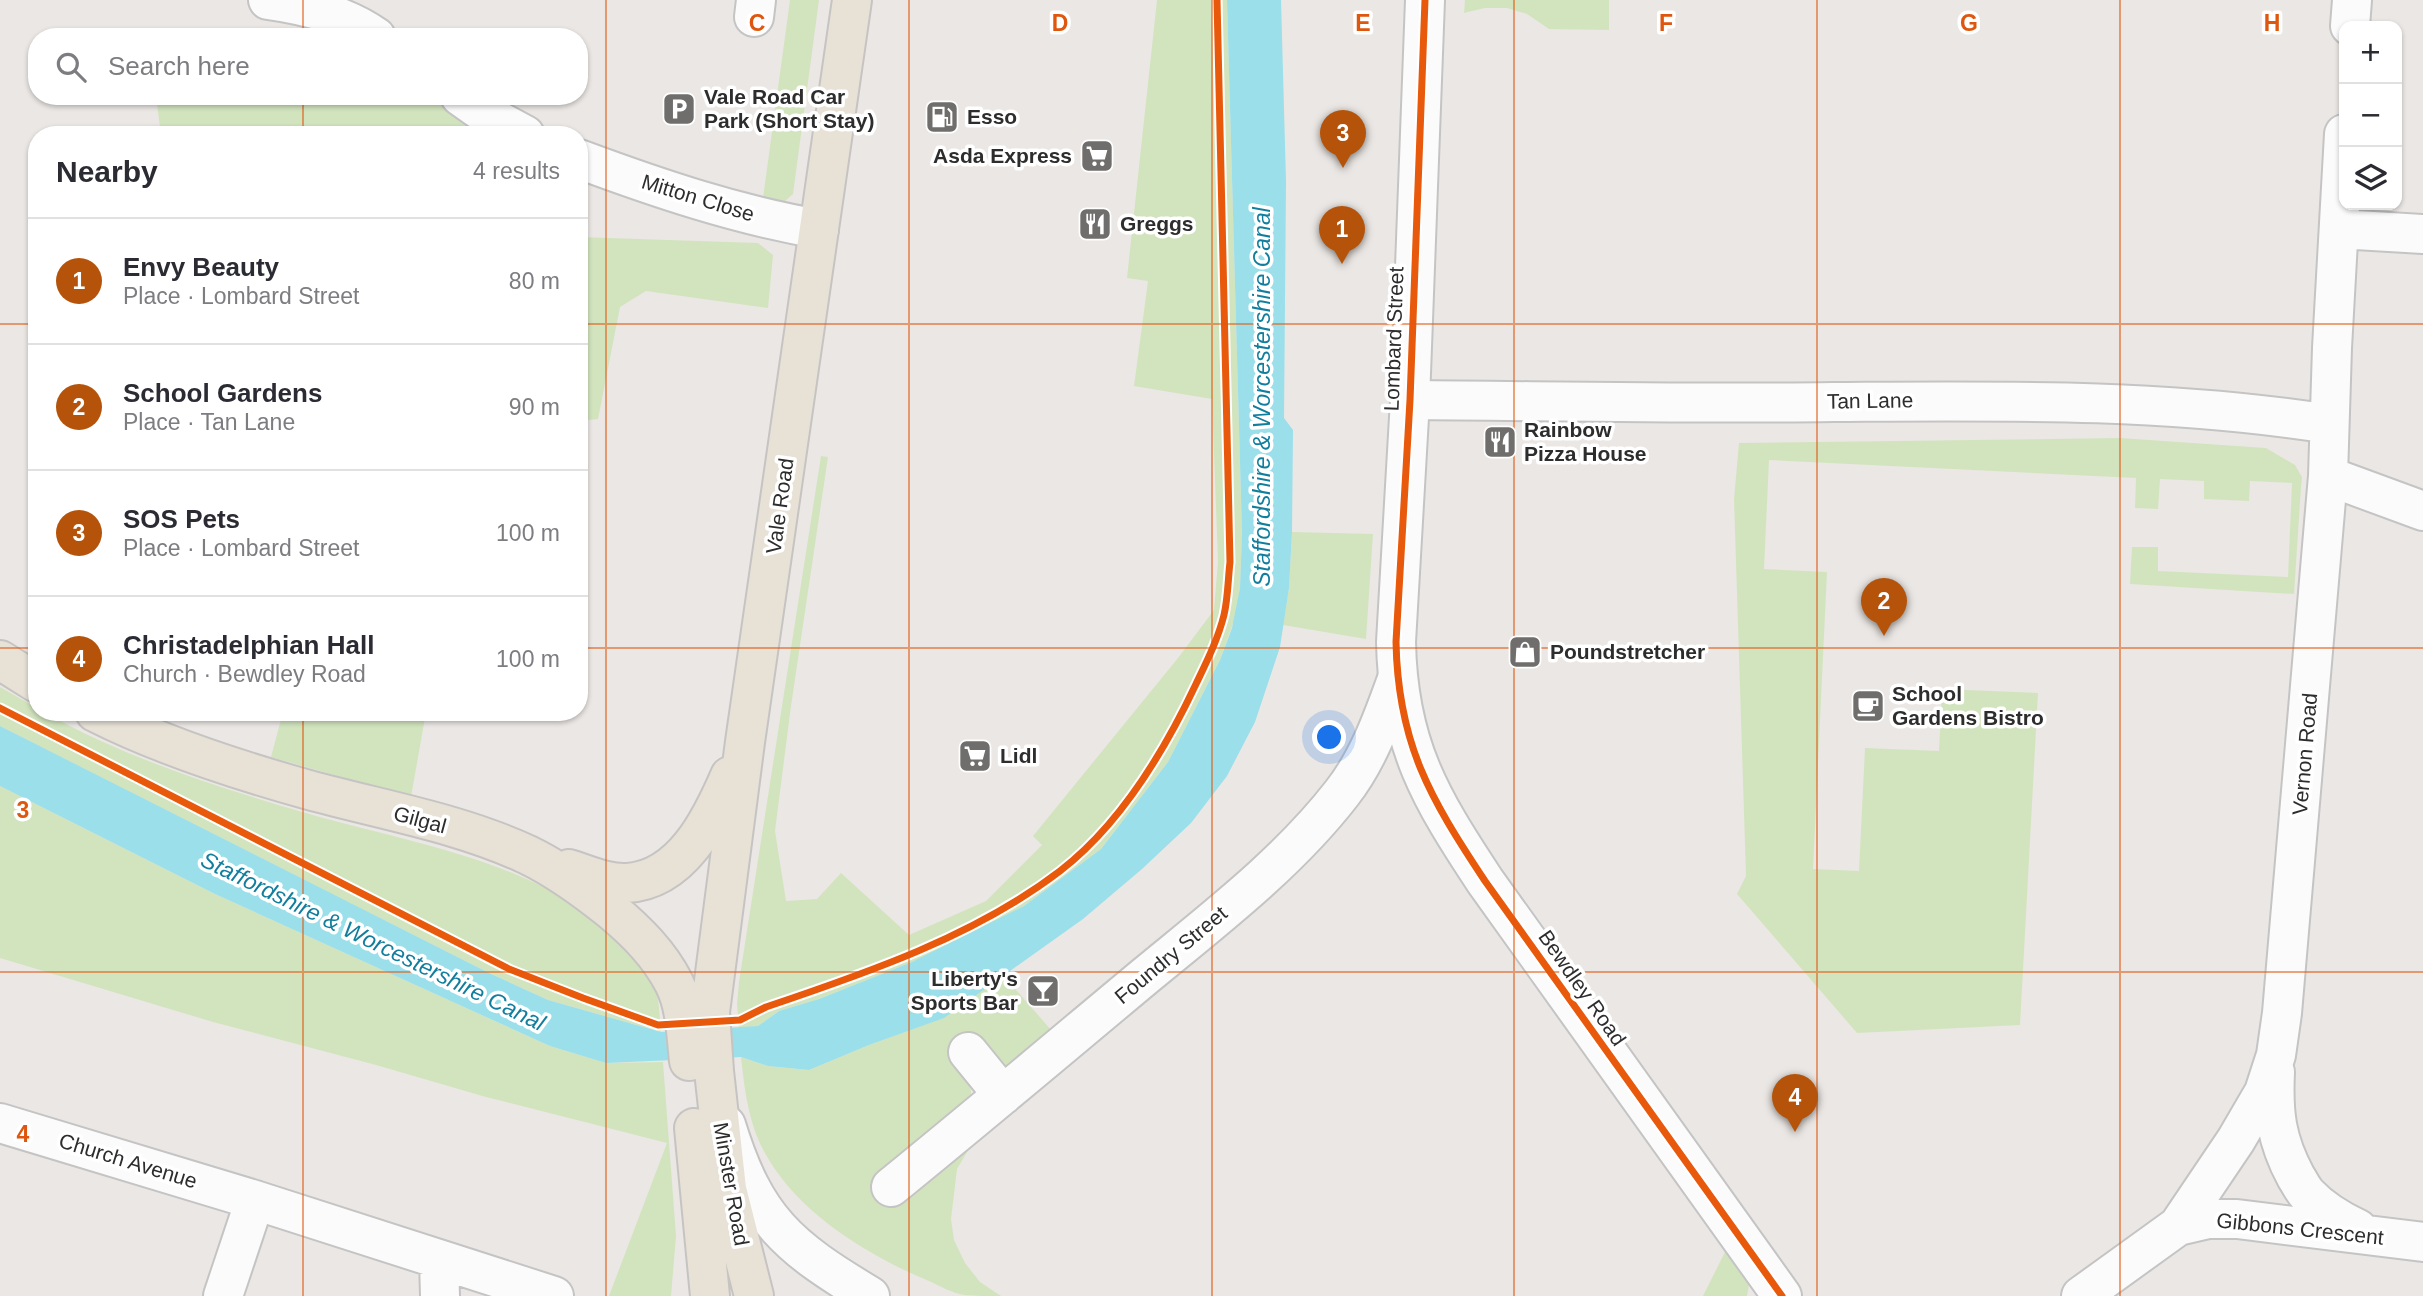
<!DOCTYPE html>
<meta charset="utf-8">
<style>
:root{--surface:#fff;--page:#f7f7f7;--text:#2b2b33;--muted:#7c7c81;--line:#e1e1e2;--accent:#b45309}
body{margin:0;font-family:Arial,sans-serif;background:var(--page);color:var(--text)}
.controls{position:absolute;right:21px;top:21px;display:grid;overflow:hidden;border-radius:14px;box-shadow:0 2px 5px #0004}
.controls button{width:63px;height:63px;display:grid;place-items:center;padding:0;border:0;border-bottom:2px solid var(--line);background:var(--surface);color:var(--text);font:35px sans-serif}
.you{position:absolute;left:1330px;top:738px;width:24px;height:24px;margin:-18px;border:5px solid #fff;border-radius:50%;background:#1a73e8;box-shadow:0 0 0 10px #1a73e833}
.badge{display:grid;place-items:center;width:46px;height:46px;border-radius:50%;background:var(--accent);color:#fff;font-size:23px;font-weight:700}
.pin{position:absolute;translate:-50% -58px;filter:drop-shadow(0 2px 4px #0008)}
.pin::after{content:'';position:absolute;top:37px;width:24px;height:21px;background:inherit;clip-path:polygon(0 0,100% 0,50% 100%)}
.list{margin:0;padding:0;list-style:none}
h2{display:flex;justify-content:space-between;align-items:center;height:91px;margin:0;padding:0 28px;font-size:30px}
h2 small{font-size:23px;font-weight:400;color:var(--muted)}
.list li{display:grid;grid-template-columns:46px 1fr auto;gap:21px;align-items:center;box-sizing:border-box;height:126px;padding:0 28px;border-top:2px solid var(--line)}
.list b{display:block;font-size:26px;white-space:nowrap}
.list p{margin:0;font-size:23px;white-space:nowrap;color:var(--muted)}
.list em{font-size:23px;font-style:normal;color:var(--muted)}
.icon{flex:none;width:38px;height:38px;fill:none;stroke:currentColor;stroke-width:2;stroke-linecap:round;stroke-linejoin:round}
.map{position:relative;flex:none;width:2423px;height:1296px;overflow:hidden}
.search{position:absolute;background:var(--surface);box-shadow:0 2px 5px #0004;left:28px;top:28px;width:560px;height:77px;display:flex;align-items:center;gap:18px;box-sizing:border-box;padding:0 24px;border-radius:28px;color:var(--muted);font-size:26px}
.panel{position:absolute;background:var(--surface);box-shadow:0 2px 5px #0004;left:28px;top:126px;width:560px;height:595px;border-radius:28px}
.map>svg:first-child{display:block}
.green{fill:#d2e4be}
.water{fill:#9adfea}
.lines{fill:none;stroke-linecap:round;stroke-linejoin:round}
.minor-casing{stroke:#c5c4c4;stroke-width:42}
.tertiary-casing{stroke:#c5c4c4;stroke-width:42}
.secondary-casing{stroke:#c5c4c4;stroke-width:42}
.primary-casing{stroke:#c6c4c3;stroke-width:42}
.minor{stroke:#fcfbfb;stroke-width:38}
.tertiary{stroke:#fcfbfb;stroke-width:38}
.secondary{stroke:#fcfbfb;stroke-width:38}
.primary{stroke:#e7e1d6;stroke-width:38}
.cycleway-casing{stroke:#fff;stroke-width:11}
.cycleway{stroke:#e8590c;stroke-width:7}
.grid{fill:none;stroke:#df570e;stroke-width:2;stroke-opacity:0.55}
.labels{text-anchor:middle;stroke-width:7;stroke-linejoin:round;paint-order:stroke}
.poi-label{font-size:21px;font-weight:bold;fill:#2d2d2d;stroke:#fff;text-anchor:start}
.street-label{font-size:21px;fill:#2d2d2d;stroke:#fff}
.water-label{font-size:23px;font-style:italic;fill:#127e9d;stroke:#fff}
.grid-label{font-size:23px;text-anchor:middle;font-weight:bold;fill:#df570e;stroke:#fff;stroke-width:7;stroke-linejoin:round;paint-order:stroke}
</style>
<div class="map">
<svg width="2423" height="1296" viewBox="0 0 2423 1296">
<rect width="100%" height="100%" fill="#ebe7e4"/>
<path class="green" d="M790,0H819L793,194L784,202L763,198Z
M1157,0H1227L1242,533L1240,588L1236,615L1220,660L1168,762L1101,849L1024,906L965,938L912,962L819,999L779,1011L758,1026L739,1028L737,1004L739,982L821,456L828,457L791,706L775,831L786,901L817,899L841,873L909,935L986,901L1042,845L1033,836L1178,658L1214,610L1218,561L1212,399L1134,386L1148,281L1127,278Z
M1465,0H1609V30L1549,29L1527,14L1507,8H1485L1464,13Z
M156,96H356L385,104L393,96H460L525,135H161Z
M579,237L758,243L773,255L768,308L646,291L620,307L598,419L579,421Z
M2120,438L2266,448L2295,465L2302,477L2301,487L2294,594L2130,584L2132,547H2158V571L2288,577L2292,483L2250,481L2249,501L2204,499V481L2160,479L2158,509L2135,508L2136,478L1769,460L1764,569L1827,572L1813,869L1859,871L1865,748L1939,751L1942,689L2038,693L2020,1025L1857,1033L1737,894L1746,876L1734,499L1739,443Z
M1292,532L1373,534L1366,639L1283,625L1289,588Z
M0,687L37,708V712H44C125,758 217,787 306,813C416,845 561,864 636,959C641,966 648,973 652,980C660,995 659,1016 661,1032L548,1000L489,973L43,748L0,726Z
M283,712H426L411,797L271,757Z
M0,786L215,894L550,1046L606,1063L663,1062L676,1236L671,1296H609L667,1143L486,1097L376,1065L213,1022L0,958Z
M1003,975L1052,1031L1005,1068L972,1032L949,1052L969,1079L971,1091L970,1147L957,1169L951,1219L954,1240L965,1263L980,1282L1001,1296C989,1296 975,1296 964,1295C952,1293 940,1286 929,1281C869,1256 803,1216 769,1160C749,1128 745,1093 741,1057L768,1066L809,1070L869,1045L943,1018Z
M1726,1250L1750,1280L1747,1296H1703Z"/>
<path class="water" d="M1227,0H1281L1286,182L1284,418L1293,430L1292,532L1289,588L1280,647L1255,722L1227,776L1191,823L1142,869L1083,919L944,1018L869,1045L809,1070L768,1066L741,1057L606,1063L550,1046L215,894L0,786V726L489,973L548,1000L661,1032L758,1026L779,1011L819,999L912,962L1024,906L1101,849L1168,762L1220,660L1232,628L1240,588L1242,533Z"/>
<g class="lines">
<defs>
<path id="minor" d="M268,0C305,5 345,15 376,37
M754,17L756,0
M2350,26L2352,0
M460,96L484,113L525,135
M579,159C657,188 737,215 819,229
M2339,229L2423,234
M1410,400C1551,401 1692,404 1833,402C2000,401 2163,398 2329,424
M2328,476L2423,511
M968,1052L1003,1095
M2275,1072C2273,1113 2276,1140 2296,1177C2300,1183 2303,1190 2308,1195C2322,1210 2339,1220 2358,1229
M0,1123L255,1200L554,1296
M891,1187C976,1118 1060,1047 1144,977C1213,920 1287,864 1342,793C1368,760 1383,718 1397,679
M2178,1226L2208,1219H2237L2423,1242
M439,1260L440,1296
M223,1296L255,1200
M2081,1296L2178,1226L2236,1140L2264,1092L2276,1055L2282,1013L2328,476L2332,348L2344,134"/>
<path id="tertiary" d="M1425,0L1410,400L1396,642C1398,744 1430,798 1485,881L1782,1296"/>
<path id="secondary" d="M726,1125C755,1220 788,1247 870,1296"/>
<path id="primary" d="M0,660L37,683
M95,712C162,746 237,770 309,790C382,810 460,823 528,855C559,870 586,890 612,911C637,932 659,954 674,983C686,1007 686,1034 689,1061
M569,869C588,875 607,884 627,883C682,880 711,820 730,776
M694,1128L710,1296
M754,1296L727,1189L714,1071L710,1012L745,742L852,0"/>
</defs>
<use href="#minor" class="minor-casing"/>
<use href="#tertiary" class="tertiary-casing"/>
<use href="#secondary" class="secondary-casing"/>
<use href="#primary" class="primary-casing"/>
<use href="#minor" class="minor"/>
<use href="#tertiary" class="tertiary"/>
<use href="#secondary" class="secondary"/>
<use href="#primary" class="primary"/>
<defs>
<path id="cycleway" d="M1425,0L1410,400L1396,642C1398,744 1430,798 1485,881L1782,1296
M0,708L509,969L583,998L658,1025L740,1020L766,1007C867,973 975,936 1060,871C1121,824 1164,752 1196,684C1207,661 1218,639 1224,615C1228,598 1228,579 1230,562L1217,0"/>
</defs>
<use href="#cycleway" class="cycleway-casing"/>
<use href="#cycleway" class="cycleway"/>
</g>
<path class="grid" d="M303,0V37M606,0V1296M909,0V1296M1212,0V1296M1514,0V1296M1817,0V1296M2120,0V1296M303,96V135M0,324H37M579,324H2423M0,648H37M579,648H2423M303,712V1296M0,972H2423"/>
<defs>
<symbol id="parking-square" viewBox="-11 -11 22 22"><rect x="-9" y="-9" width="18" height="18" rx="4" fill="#706e6d" stroke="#fff"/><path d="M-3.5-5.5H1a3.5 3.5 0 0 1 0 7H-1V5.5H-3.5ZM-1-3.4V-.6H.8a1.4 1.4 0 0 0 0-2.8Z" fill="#fff"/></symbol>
<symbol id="fuel-square" viewBox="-11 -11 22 22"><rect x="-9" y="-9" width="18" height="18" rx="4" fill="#706e6d" stroke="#fff"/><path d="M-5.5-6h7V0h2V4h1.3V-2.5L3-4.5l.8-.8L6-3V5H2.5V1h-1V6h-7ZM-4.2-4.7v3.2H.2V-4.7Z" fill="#fff"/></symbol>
<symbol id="supermarket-square" viewBox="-11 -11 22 22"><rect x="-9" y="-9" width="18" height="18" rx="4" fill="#706e6d" stroke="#fff"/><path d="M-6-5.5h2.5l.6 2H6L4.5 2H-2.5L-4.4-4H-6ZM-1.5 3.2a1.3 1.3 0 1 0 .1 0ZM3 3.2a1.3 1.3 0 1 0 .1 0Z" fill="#fff"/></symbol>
<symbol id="restaurant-square" viewBox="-11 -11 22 22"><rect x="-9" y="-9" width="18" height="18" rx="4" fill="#706e6d" stroke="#fff"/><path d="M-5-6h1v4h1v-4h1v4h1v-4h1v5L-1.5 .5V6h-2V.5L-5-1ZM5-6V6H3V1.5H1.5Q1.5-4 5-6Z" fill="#fff"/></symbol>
<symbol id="shop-square" viewBox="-11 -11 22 22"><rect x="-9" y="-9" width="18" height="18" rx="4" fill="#706e6d" stroke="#fff"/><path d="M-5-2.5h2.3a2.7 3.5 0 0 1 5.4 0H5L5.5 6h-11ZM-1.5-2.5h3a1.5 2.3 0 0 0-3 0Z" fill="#fff"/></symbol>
<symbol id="cafe-square" viewBox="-11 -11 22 22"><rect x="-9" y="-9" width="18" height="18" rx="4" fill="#706e6d" stroke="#fff"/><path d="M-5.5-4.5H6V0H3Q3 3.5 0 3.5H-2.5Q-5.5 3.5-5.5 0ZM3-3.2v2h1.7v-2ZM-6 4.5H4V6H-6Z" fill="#fff"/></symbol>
<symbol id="bar-square" viewBox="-11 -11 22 22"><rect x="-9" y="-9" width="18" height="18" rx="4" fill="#706e6d" stroke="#fff"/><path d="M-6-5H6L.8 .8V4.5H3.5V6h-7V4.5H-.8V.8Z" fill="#fff"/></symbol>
</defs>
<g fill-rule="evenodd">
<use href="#parking-square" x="660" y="90" width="38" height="38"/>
<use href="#fuel-square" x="923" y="98" width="38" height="38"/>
<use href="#supermarket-square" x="1078" y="137" width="38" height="38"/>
<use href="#restaurant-square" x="1076" y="205" width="38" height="38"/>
<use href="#restaurant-square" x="1481" y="423" width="38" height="38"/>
<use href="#shop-square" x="1506" y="633" width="38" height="38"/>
<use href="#cafe-square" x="1849" y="687" width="38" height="38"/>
<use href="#supermarket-square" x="956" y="737" width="38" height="38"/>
<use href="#bar-square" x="1024" y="972" width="38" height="38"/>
</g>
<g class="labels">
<g class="poi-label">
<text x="704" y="104">Vale Road Car<tspan x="704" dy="24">Park (Short Stay)</tspan></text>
<text x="967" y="124">Esso</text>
<text x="1072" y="163" text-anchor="end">Asda Express</text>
<text x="1120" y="231">Greggs</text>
<text x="1524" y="437">Rainbow<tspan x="1524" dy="24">Pizza House</tspan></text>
<text x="1550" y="659">Poundstretcher</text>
<text x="1892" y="701">School<tspan x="1892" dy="24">Gardens Bistro</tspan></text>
<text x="1000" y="763">Lidl</text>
<text x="1018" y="986" text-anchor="end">Liberty's<tspan x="1018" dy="24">Sports Bar</tspan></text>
</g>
<g class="street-label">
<text transform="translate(698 198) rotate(17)" y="7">Mitton Close</text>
<text transform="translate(1394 339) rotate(-88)" y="7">Lombard Street</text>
<text transform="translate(1870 401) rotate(-1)" y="7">Tan Lane</text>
<text transform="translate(780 506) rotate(-82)" y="7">Vale Road</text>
<text transform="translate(2305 754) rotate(-85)" y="7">Vernon Road</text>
<text transform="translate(420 820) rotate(15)" y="7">Gilgal</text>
<text transform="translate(1171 955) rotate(-40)" y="7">Foundry Street</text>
<text transform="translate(1582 988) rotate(55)" y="7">Bewdley Road</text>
<text transform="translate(128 1161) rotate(17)" y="7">Church Avenue</text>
<text transform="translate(731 1184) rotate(80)" y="7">Minster Road</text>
<text transform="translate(2300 1229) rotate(6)" y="7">Gibbons Crescent</text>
</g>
<g class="water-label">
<text transform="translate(1262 397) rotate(-90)" y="8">Staffordshire &amp; Worcestershire Canal</text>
<text transform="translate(373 941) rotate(26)" y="8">Staffordshire &amp; Worcestershire Canal</text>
</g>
</g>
<g class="grid-label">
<text x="757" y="31">C</text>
<text x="1060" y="31">D</text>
<text x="1363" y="31">E</text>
<text x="1666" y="31">F</text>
<text x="1969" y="31">G</text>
<text x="2272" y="31">H</text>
<text x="23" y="818">3</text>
<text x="23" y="1142">4</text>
</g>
</svg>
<div class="controls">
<button>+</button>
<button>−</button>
<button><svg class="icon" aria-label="layers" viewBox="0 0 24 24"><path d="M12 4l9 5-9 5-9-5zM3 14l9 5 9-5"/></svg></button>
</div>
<div class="you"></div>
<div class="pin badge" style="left:1342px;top:264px">1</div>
<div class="pin badge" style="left:1884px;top:636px">2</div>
<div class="pin badge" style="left:1343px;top:168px">3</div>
<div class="pin badge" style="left:1795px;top:1132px">4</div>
<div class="search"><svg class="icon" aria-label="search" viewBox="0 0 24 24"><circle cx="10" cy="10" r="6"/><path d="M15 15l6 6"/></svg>Search here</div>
<section class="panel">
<h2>Nearby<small>4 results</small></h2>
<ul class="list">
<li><span class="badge">1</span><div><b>Envy Beauty</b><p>Place · Lombard Street</p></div><em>80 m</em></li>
<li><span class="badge">2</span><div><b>School Gardens</b><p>Place · Tan Lane</p></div><em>90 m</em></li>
<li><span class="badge">3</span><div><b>SOS Pets</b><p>Place · Lombard Street</p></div><em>100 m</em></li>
<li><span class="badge">4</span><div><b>Christadelphian Hall</b><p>Church · Bewdley Road</p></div><em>100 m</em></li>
</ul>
</section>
</div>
